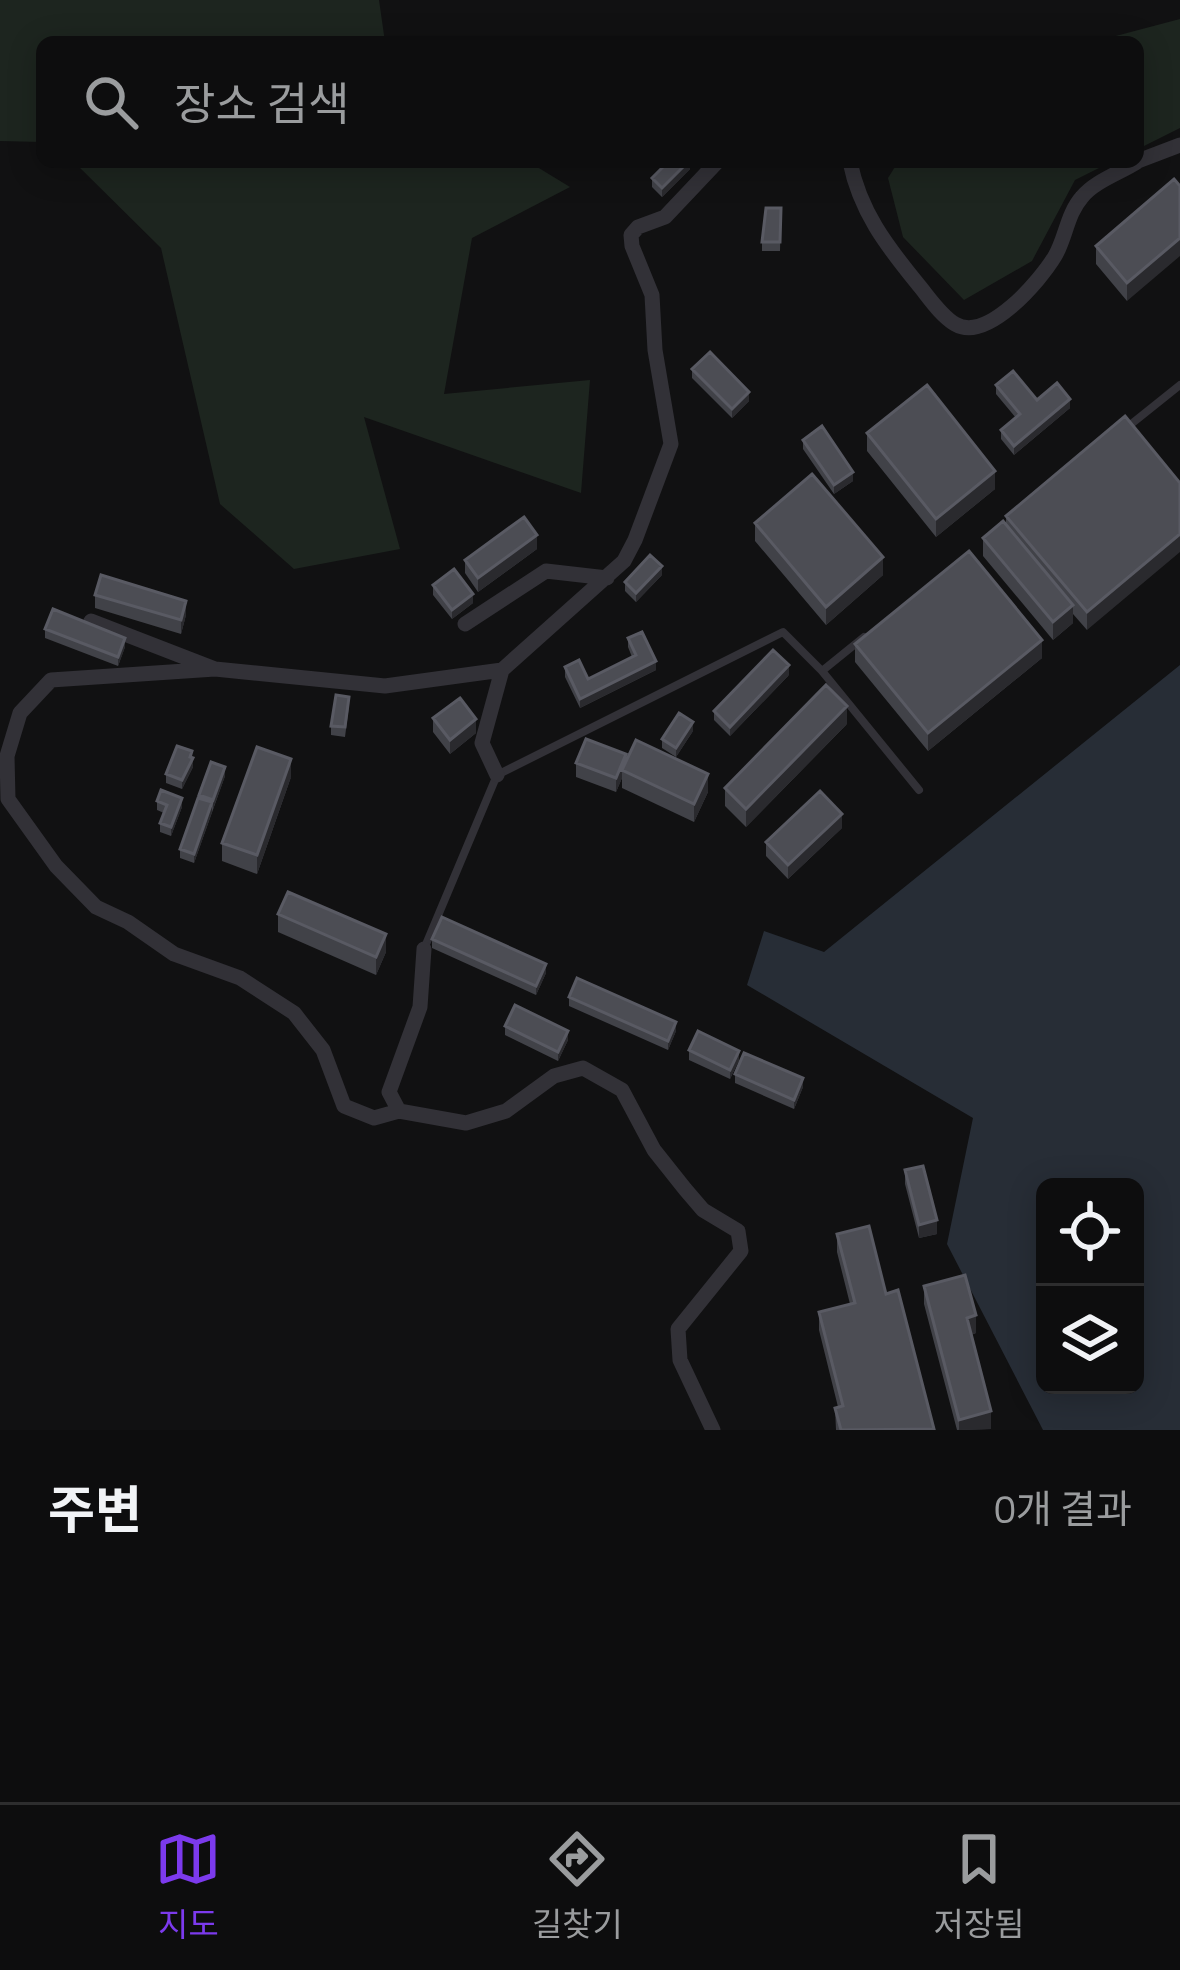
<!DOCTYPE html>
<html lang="ko">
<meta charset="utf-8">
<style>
:root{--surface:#0d0d0e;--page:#161617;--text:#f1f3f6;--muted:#9a9c9e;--line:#2d2d2e;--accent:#7c3aed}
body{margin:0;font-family:"Titillium Web","Noto Sans KR",sans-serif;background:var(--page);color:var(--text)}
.controls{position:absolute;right:36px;bottom:36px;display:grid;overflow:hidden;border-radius:18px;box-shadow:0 6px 30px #0003}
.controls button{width:108px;height:108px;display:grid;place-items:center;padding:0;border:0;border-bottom:3px solid var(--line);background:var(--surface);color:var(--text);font:60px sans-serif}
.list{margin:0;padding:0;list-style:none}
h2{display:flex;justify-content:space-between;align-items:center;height:156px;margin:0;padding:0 48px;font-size:51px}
h2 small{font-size:39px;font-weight:400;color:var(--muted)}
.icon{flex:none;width:66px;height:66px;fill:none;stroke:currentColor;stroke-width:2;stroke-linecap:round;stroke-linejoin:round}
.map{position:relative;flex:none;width:1180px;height:1430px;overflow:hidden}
.search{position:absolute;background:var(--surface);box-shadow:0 6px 30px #0003;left:36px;right:36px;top:36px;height:132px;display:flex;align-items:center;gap:30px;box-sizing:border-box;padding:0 42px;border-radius:18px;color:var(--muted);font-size:45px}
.sheet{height:372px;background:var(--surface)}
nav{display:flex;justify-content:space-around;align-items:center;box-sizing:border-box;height:168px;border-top:3px solid var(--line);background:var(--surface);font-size:33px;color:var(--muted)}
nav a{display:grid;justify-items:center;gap:6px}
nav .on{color:var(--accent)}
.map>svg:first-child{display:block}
.green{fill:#1d251f}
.water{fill:#272d36;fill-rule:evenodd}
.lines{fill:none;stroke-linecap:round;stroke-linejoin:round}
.lane{stroke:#323137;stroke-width:8}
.street{stroke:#323137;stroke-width:15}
.wall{fill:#414248}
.shaded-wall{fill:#2a2a2e}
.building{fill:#4c4d54;stroke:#595a63;stroke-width:3}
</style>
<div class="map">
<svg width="1180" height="1430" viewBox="0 0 1180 1430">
<rect width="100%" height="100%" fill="#111112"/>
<path class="green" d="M0,0H379L385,42H42V142L0,141Z
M1180,19V128L1138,149V42H1093Z
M74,162H529L570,187L472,238L444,394L590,380L581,493L364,417L400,549L294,569L220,504L161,248Z
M898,162H1111L1075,180L1032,261L964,300L903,237L888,178Z"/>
<path class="water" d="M1180,665V1430H1043L947,1244L973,1118L747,985L764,931L824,952ZM1045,1187H1135V1385H1045Z"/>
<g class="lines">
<path class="lane" d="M1125,429L1180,385
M822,671L864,637
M424,949L497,775L783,632L822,671L919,790"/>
<path class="street" d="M1138,161L1180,145
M850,162C860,211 886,245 917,283C928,296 940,315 955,324C987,343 1040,281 1055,256C1066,237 1067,214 1082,197C1095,181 1120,173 1137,162
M91,621L215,669L385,686L502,670
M465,624L546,571L607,578
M215,669L51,680L20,713L7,756L8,799L56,866L96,907L128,922L174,954L240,978L294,1013L323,1050L344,1106L374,1118L399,1111
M497,775L482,743L502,670L624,561L635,540L671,444L655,350L652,295L632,246L631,235L638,227L665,217L717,162
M424,949L420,1007L389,1092L399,1111L466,1123L506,1111L554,1076L583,1068L622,1090L654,1150L685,1189L703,1210L738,1231L741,1251L678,1329L680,1360L713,1430"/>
</g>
<path class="wall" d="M690,162V169L662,197L652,187V178Z
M1174,179L1127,301L1096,264V246Z
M781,208L780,251H762V242Z
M692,369L749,401L732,418L692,378Z
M996,385L1037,400L1070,408L1014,455L1001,439V430L1016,418L996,394Z
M1125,416L1087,630L1073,614V623L1053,640L983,556V538L1006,524V516Z
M867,433L995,489L936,537L867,451Z
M803,440L853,481L834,494L803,449Z
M755,523L883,575L826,625L755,541Z
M537,549L478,592L465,573V560Z
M662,575L636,602L625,591V582Z
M433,585L473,603L452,619L433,595Z
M95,595L186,615L181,634L95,608Z
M45,629L125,647L118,666L45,638Z
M628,638L656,670L580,708L565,677V667L588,679L632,657L628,647Z
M855,644L1042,658L928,751L855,662Z
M789,675L730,736L714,720V711Z
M349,706L345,737L331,735V726Z
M433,718L476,733L450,754L433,732Z
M847,724L746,827L725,806V788Z
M693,731L676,757L662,748V739Z
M192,758L193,767L182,789L166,783V774Z
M211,762L225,776L194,863L180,858V849Z
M626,762L708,792L694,822L622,788V778L616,792L576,777V763Z
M291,777L257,874L222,861V843Z
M157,801L182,807L171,836L160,832V823L164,813L157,810Z
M842,828L788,879L766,856V842Z
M278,914L386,952L376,975L278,932Z
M432,939L546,973L536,995L432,948Z
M569,997L676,1031L668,1050L569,1006Z
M505,1026L568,1040L558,1061L505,1035Z
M689,1050L739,1060L730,1079L689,1060Z
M735,1074L803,1087L794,1109L735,1083Z
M905,1170L937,1234L919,1238L905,1184Z
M837,1234L886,1294L934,1430H836L835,1408L838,1407L819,1330V1312L850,1304L837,1252Z
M924,1286L976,1333L971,1335L991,1429L957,1430L924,1304Z"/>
<path class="shaded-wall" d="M688,162H690V169L662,197V188Z
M1180,238V256L1127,301V283Z
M749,392V401L732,418V409Z
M1070,399V408L1014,455V446Z
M995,471V489L936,537V519Z
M853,472V481L834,494V485Z
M1180,534V552L1087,630V612Z
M537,535V549L478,592V578Z
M883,557V575L826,625V607Z
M662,566V575L636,602V593Z
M473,594V603L452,619V610Z
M186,601V615L181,634V620Z
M1073,605V623L1053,640V622Z
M125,638V647L118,666V657Z
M1042,640V658L928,751V733Z
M656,661V670L580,708V699Z
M789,665V675L730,736V727Z
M847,706V724L746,827V809Z
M476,719V733L450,754V740Z
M693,722V731L676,757V748Z
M192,751L193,767L182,789V780Z
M626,754V768L622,770V778L616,792V778Z
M291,759V777L257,874V855Z
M225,767V776L213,809V800Z
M708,774V792L694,822V804Z
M182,798V807L171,836V827Z
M212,802V812L194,863V854Z
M842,814V828L788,879V865Z
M386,934V952L376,975V957Z
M546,964V973L536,995V986Z
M676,1022V1031L668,1050V1041Z
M568,1031V1040L558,1061V1052Z
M739,1051V1060L730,1079V1070Z
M803,1078V1087L794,1109V1100Z
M937,1220V1234L919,1238V1225Z
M976,1315V1333L967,1336V1318Z
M991,1411V1429L959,1430V1420Z"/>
<path class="building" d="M668,162H688L662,188L652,178Z
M1174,179L1180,186V238L1127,283L1096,246Z
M766,208H781L780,242H762Z
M710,352L749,392L732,409L692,369Z
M1013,371L1037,400L1057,383L1070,399L1014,446L1001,430L1020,414L996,385Z
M927,385L995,471L936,519L867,433Z
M1125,416L1180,483V534L1087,612L1006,516Z
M822,426L853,472L834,485L803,440Z
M812,474L883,557L826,607L755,523Z
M524,517L537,535L478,578L465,560Z
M1003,521L1073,605L1053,622L983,538Z
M969,551L1042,640L928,733L855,644Z
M650,555L662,566L636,593L625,582Z
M454,569L473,594L452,610L433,585Z
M101,575L186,601L181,620L95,595Z
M53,609L125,638L118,657L45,629Z
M642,632L656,661L580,699L565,667L579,660L588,679L636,655L628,638Z
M773,650L789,665L730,727L714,711Z
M826,685L847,706L746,809L725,788Z
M336,695L349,697L345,727L331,726Z
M460,698L476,719L450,740L433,718Z
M679,713L693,722L676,748L662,739Z
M586,739L626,754L616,778L576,763Z
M636,740L708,774L694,804L622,770Z
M177,746L192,751L190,757L193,758L182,780L166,774Z
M257,747L291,759L257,855L222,843Z
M211,762L225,767L213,800L199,795Z
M161,790L182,798L171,827L160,823L167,805L157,801Z
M820,791L842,814L788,865L766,842Z
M198,798L212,802L194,854L180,849Z
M288,892L386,934L376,957L278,914Z
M442,917L546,964L536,986L432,939Z
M577,978L676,1022L668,1041L569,997Z
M515,1005L568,1031L558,1052L505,1026Z
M698,1031L739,1051L730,1070L689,1050Z
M744,1053L803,1078L794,1100L735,1074Z
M923,1166L937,1220L919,1225L905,1170Z
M869,1226L886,1294L898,1290L934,1429L841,1430L835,1408L843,1406L819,1312L855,1303L837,1234Z
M965,1275L976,1315L967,1318L991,1411L959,1420L924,1286Z"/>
</svg>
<div class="controls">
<button><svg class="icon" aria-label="locate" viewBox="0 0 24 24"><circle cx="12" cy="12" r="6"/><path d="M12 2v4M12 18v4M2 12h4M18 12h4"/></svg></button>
<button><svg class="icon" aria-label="layers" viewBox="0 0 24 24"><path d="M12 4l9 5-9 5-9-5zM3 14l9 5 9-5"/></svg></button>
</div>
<div class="search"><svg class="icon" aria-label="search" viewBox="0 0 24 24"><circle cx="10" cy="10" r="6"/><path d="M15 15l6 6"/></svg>장소 검색</div>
</div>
<section class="sheet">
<h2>주변<small>0개 결과</small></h2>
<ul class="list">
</ul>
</section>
<nav>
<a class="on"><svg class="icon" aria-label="map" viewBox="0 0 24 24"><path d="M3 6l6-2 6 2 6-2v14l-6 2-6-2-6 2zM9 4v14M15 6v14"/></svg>지도</a>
<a><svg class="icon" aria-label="directions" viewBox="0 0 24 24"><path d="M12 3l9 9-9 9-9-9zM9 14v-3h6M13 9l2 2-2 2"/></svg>길찾기</a>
<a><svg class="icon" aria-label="saved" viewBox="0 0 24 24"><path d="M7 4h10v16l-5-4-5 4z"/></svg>저장됨</a>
</nav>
